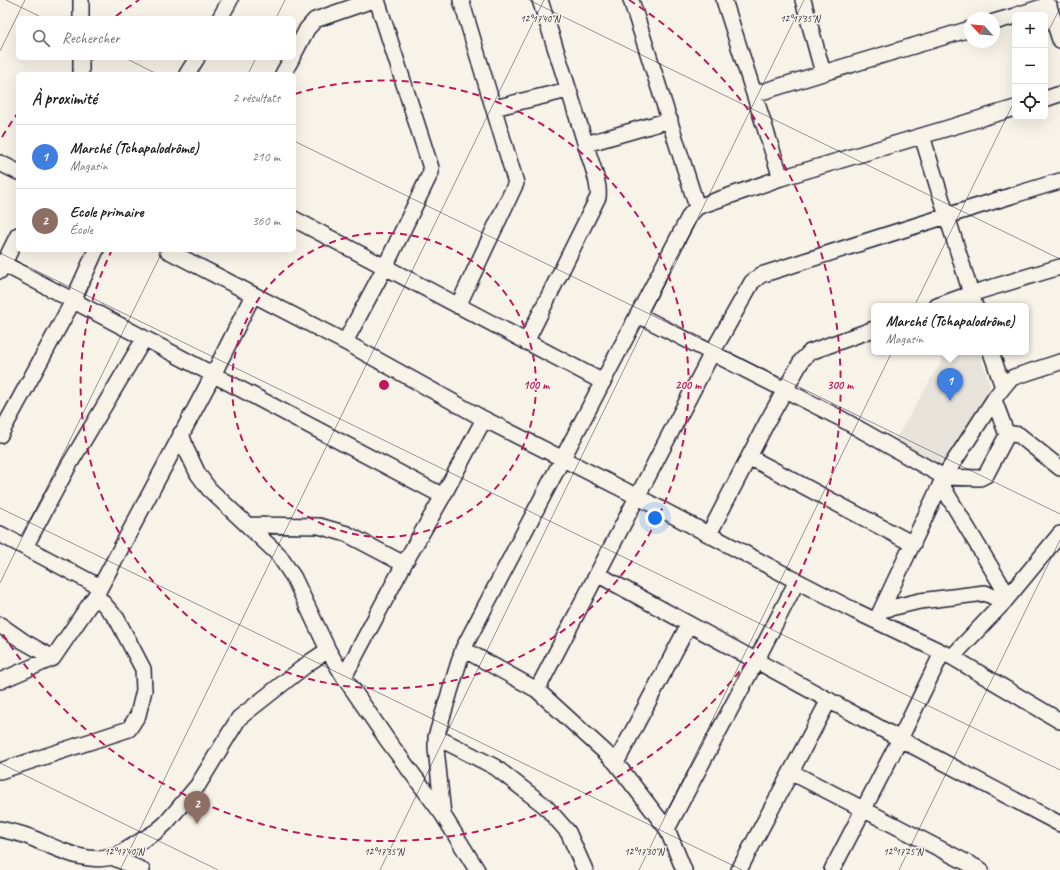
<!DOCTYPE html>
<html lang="fr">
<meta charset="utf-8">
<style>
:root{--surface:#fff;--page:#f6f6f6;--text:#202124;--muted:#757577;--line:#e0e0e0;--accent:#d1495b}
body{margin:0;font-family:Caveat,sans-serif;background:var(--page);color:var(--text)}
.controls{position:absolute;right:12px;top:12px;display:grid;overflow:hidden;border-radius:6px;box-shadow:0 4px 16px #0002}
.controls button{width:36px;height:36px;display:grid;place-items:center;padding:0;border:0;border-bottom:1px solid var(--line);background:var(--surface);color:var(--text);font:20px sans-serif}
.compass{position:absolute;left:964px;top:12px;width:36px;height:36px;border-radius:50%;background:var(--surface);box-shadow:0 4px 16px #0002;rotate:296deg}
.you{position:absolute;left:655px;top:518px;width:14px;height:14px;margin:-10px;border:3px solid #fff;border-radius:50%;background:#1a73e8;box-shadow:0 0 0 6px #1a73e833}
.badge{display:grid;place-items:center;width:26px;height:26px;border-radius:50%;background:var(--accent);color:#fff;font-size:13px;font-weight:700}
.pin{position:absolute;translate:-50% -33px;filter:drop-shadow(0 1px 2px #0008)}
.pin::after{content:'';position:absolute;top:21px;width:14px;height:12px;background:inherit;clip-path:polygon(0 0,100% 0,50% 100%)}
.popup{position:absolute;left:871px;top:303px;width:158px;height:52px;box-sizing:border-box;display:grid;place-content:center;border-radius:6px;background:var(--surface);filter:drop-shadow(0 1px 3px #0005);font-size:13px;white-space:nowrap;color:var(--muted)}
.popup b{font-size:15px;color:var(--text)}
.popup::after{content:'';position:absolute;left:50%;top:100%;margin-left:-8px;border:8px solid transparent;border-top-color:var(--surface)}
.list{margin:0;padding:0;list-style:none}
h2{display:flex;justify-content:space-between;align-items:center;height:52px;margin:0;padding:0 16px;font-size:17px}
h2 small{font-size:13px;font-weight:400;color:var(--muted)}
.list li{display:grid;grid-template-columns:26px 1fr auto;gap:12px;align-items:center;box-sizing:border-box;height:64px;padding:0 16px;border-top:1px solid var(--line)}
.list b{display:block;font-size:15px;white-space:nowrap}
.list p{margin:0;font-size:13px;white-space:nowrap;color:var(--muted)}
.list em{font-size:13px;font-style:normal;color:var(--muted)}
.icon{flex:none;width:22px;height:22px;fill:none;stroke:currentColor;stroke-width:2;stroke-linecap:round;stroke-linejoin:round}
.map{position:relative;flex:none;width:1060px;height:870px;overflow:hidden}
.search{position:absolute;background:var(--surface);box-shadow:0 4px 16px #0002;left:16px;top:16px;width:280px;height:44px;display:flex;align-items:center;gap:10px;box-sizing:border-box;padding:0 14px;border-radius:6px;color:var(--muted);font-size:15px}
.panel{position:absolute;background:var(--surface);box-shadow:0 4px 16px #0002;left:16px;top:72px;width:280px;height:180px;border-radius:6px}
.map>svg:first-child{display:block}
.built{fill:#e7e3db}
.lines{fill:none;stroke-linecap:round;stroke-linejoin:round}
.minor-casing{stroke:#22223b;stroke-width:18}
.minor{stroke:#f7f3e8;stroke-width:15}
.ticks{fill:none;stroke:#22223b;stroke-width:1;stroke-opacity:0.45}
.ring{fill:none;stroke:#c2185b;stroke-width:2;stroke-dasharray:7 5}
.ticks-label{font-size:10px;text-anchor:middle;fill:#22223b;stroke:#f7f3e8;stroke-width:3;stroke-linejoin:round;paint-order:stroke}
.centre{fill:#c2185b;stroke:#f7f3e8;stroke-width:2}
.ring-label{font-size:12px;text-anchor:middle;font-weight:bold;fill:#c2185b;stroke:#f7f3e8;stroke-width:3;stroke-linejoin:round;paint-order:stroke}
</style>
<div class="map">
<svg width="1060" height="870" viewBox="0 0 1060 870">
<rect width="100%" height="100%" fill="#f7f3e8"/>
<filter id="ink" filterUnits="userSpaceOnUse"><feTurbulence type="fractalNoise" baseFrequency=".025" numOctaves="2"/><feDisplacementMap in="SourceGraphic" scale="8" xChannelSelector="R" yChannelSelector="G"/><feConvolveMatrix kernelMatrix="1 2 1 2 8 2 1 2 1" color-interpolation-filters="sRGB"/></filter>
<g filter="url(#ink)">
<path class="built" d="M947,352H979L990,386L984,406L943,471L921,459L895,440Z"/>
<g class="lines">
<defs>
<path id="minor" d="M81,0V18
M631,0L697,207
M724,0L781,178
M803,0L823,73
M1047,0L1060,40
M1017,15L1049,5
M220,18L230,0
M994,22L1015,16
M294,54L307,29L315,20L373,0
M81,74V58
M187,74L197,58
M283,74L292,58
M755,94L823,73L970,29
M1045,99L1060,94
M494,108L568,90
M922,136L975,306
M586,144L670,120
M0,163L18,172
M294,219L603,382
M167,250L345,342L484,419L638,497L797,581L855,611L952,657L1060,721
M0,262L443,496
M0,271L18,235
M458,306L516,183L461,0
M937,306L970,294L1060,267
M638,315L838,417L944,477L980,478L986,475L1007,435L1012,434L1019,435L1060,468
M345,342L385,267L431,172V168L377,0
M526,342L598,197C600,183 591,163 587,149C572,99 556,50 540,0
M991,352L1003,387
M994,400L1007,435
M181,433L187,451L198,474L209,489L278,554L294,578L328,650L344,677L388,741L443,815L477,870
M0,435L73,301L96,250
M749,457L913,544
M941,484L1008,596
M248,525L319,526L347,534L404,564
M0,534L100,587
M709,534L767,422L802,360L810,352L874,329
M25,547L69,465L144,339
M597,574L900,739L1060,824
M882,610L920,601L985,593L1004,602
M876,621L944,477L997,395L1009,380L1014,377L1060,362
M0,625L23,641L53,658
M463,649L537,690L605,752L616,763L667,829L684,870
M952,657L1004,602L1060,534
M344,677L404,564L443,496L484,419
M0,681L53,658L96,595L213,375L253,295
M537,690L712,353L752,282L761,275C861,243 960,211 1060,181
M436,737L454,746L495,767L545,806L568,832L585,870
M616,763L689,624
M0,771L129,729L138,715L144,690L143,669L117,619L96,595
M791,772L981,870
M443,815L436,748V737L463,649L690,215L697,207L781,178L1015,108
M0,829C9,831 18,833 27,836C55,847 88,867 118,855L157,831L166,823L198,785L239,718L310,662L328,650
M667,829L756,661L797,581
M112,857L142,870
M739,870L829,700
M832,870L900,739L942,653"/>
</defs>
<use href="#minor" class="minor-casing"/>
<use href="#minor" class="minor"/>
</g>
</g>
<path class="ticks" d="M6,0L43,18M529,0L1060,259M1053,0L1060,3M276,18L285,0M1045,38L1060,8M0,51L25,0M125,58L157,74M248,74L256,58M294,141L1060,514M0,253L1060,770M0,508L742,870M0,583L163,250M0,763L218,870M120,870L544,0M380,870L804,0M639,870L1015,100M899,870L1060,540"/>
<g class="ring">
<circle cx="384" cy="385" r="152"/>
<path d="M295 94A304 304 0 1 1 111 252"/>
<path d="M2 137A456 456 0 0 1 17 114M116 16A456 456 0 0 1 139 0M629 0A456 456 0 1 1 2 633"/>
</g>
<g class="ticks-label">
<text x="540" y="22">12°17'40"N</text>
<text x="800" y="22">12°17'35"N</text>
<text x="124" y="855">12°17'40"N</text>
<text x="384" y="855">12°17'35"N</text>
<text x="644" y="855">12°17'30"N</text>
<text x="903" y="855">12°17'25"N</text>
</g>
<circle cx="384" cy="385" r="6" class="centre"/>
<g class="ring-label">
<text x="536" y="389">100 m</text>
<text x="688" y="389">200 m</text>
<text x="840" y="389">300 m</text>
</g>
</svg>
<div class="controls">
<button>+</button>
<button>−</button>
<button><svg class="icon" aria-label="locate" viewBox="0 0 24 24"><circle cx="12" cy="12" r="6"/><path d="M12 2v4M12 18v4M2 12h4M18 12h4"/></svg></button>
</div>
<svg class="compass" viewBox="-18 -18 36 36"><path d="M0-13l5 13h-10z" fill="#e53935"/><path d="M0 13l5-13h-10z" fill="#757577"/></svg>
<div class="you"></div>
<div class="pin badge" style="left:950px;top:401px;background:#3f7fe0">1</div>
<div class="popup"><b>Marché (Tchapalodrôme)</b>Magasin</div>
<div class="pin badge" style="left:197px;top:824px;background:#8d6e63">2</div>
<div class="search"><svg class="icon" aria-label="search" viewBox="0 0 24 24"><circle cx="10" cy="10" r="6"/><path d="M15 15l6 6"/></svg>Rechercher</div>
<section class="panel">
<h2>À proximité<small>2 résultats</small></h2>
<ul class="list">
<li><span class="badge" style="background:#3f7fe0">1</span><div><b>Marché (Tchapalodrôme)</b><p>Magasin</p></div><em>210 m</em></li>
<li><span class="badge" style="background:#8d6e63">2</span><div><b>Ecole primaire</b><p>École</p></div><em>360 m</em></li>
</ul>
</section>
</div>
